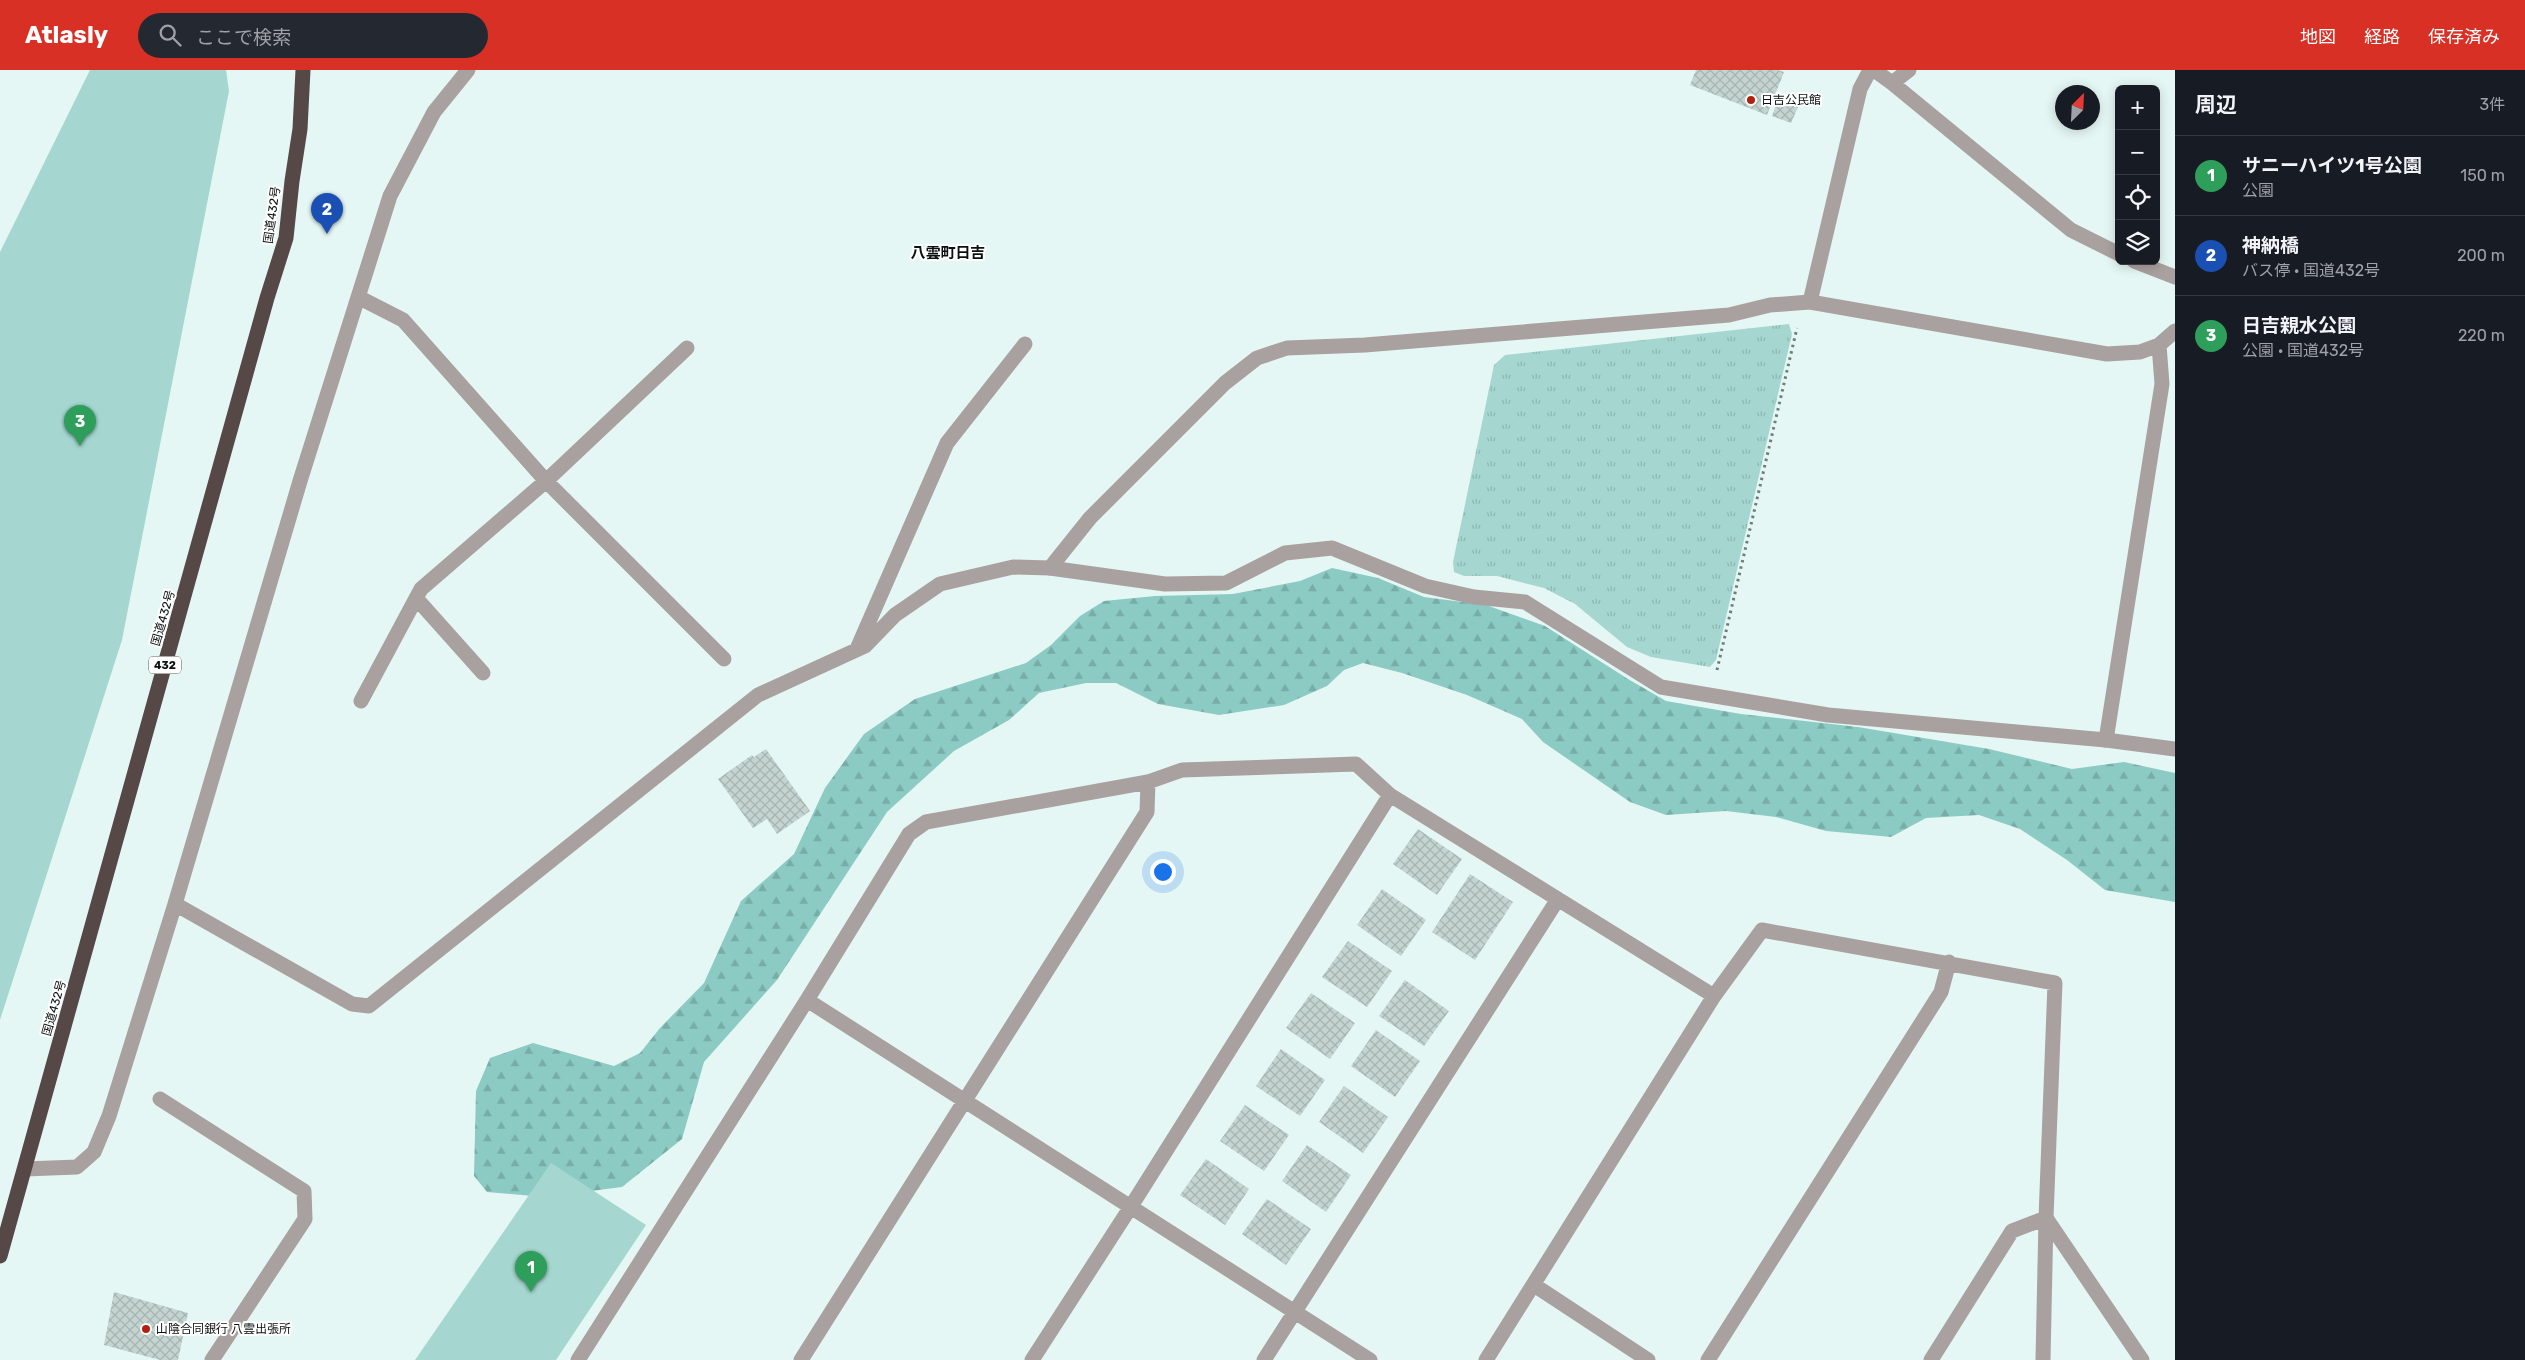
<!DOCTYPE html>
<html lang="ja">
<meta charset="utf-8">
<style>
:root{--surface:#171b24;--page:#242831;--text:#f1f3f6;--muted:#9ea1a6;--line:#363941;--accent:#d93025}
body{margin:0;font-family:Rubik,"Noto Sans JP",sans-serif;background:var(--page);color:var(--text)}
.controls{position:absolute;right:15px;top:15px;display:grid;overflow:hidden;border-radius:8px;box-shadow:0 2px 12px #0003}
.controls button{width:45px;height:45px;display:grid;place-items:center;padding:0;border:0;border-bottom:1px solid var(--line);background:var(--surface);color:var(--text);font:25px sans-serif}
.compass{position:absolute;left:2055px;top:15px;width:45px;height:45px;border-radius:50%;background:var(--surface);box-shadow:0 2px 12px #0003;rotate:24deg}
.you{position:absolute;left:1162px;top:801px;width:18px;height:18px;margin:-12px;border:4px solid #fff;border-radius:50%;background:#1a73e8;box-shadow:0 0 0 8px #1a73e833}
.badge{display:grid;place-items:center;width:32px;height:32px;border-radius:50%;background:var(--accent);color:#fff;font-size:16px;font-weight:700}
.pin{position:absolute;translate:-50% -41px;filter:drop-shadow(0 1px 2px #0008)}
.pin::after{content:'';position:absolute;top:26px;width:18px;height:15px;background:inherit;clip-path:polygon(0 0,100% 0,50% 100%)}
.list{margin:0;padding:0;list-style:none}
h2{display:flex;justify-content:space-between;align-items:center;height:65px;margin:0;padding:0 20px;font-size:21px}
h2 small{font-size:16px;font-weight:400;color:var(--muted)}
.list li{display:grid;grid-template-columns:32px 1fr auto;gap:15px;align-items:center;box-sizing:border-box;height:80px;padding:0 20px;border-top:1px solid var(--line)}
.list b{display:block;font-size:19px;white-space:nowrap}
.list p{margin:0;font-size:16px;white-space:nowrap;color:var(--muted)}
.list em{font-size:16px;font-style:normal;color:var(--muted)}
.icon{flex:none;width:28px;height:28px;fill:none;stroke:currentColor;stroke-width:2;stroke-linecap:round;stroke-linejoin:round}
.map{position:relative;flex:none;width:2175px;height:1290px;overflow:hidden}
header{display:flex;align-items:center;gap:30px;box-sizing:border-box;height:70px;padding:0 25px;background:var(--accent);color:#fff}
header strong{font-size:24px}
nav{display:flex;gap:28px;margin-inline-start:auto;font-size:18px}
.search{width:350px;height:45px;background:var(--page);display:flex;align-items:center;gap:12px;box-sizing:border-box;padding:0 18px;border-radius:28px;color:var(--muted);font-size:19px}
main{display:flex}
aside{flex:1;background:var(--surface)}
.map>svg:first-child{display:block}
.grass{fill:url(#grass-tufts)}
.forest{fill:url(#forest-firs)}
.green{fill:#a5d7d0}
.building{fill:url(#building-cross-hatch)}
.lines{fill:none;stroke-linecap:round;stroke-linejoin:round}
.path{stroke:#707b7a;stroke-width:3;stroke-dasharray:2.5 4;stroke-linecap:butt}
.lane{stroke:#a9a1a0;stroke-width:15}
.street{stroke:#a9a1a0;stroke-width:15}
.highway{stroke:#564846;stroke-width:15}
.poi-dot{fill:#b02112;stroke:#fff;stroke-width:2}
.labels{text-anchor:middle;stroke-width:4;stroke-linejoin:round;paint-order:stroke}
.shield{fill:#fff;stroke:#545858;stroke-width:1}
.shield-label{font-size:11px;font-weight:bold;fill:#0b1110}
.poi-label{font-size:12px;fill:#0b1110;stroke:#fff;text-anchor:start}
.street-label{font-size:12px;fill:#0b1110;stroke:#fff}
.quarter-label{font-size:15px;font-weight:bold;fill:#0b1110;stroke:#fff}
</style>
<header>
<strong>Atlasly</strong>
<div class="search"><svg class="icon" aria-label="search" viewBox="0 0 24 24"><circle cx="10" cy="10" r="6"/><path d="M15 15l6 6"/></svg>ここで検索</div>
<nav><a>地図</a><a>経路</a><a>保存済み</a></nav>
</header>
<main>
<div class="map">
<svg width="2175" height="1290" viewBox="0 0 2175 1290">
<defs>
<pattern id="grass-tufts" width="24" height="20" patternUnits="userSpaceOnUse" patternTransform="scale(1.25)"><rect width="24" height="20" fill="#a5d7d0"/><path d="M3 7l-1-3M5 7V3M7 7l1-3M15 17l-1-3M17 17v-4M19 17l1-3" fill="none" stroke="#8db8b2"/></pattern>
<pattern id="forest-firs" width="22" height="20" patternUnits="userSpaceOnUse" patternTransform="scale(1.25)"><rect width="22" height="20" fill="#8bcbc3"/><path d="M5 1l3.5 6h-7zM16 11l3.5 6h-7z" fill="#77ada6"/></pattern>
<pattern id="building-cross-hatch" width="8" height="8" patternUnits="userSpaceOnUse" patternTransform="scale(1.25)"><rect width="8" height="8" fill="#c3d4d1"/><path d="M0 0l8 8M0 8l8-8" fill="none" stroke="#a6b5b2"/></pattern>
</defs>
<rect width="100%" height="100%" fill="#e5f7f4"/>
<path class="grass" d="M1789,254L1792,264L1716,590L1710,597L1651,587L1627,577L1575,534L1544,518L1497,506H1464L1454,502L1453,492L1494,295L1505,285Z"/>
<path class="forest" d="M1332,498L1378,508L1424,527L1486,535L1545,556L1628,609L1666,631L1741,644L1858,657L1989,679L2072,699L2124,692L2175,703V832L2105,820L2067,790L2020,759L1979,745L1926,748L1891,767L1826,761L1776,747L1726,741L1666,745L1630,732L1543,672L1522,649L1467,625L1402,603L1363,593L1344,600L1327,616L1284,635L1219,645L1158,634L1116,613H1086L1039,623L1009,650L954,681L887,742L777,910L704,992L682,1069L622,1117L544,1127L487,1122L474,1106L476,1021L490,988L533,973L614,996L640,983L660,958L704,913L741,831L794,784L825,718L864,664L915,629L1026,593L1051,575L1080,546L1104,531L1155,526L1233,524L1300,511Z"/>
<path class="green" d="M90,0H226L229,21L122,570L0,950V182Z
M551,1093L646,1155L556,1290H415Z"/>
<path class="building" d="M1696,0H1778L1784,2L1767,45L1690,15Z
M1778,29L1798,37L1791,53L1772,46Z
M766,679L810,741L777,764L767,749L753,758L718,709L752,685L754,687Z
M1418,759L1462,789L1437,825L1393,794Z
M1470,804L1513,832L1475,890L1432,862Z
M1382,819L1426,850L1401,886L1357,855Z
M1348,871L1392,901L1367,937L1322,907Z
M1405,910L1449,941L1424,976L1379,946Z
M1311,923L1355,953L1330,989L1286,958Z
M1376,960L1420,991L1395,1027L1351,996Z
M1281,979L1325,1010L1300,1046L1256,1016Z
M1344,1016L1388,1047L1363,1083L1319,1052Z
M1245,1035L1289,1065L1264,1101L1220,1071Z
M1307,1075L1351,1105L1326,1142L1282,1111Z
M1206,1089L1249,1119L1225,1155L1180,1125Z
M1267,1129L1311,1159L1286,1195L1242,1164Z
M114,1222L188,1243L178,1290H160L104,1275Z"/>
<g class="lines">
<path class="path" d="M1717,600L1797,258"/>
<path class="lane" d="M1050,498L1165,514L1226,513L1285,483L1332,478L1425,516L1474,527L1525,532L1661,617L1828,645L2106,670L2175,679
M2046,1148L2142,1290"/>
<path class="street" d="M1874,0L1892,13L2071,160L2119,184
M1892,13L1909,0
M2134,191L2175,207
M358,227L403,250L546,411L724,589
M1810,232L1860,19L1870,0
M416,528L483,603
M857,579L947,373L1025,274
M361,631L421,519L546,411L687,278
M2106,670L2162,314L2159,275L2175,261
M175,834L352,934L369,936L758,625L865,576L895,545L940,514L1013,497L1050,498L1090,448L1225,313L1257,288L1287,278L1365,275L1729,245L1770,235L1810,232L2107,284L2140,282L2159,275
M807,930L1370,1290
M160,1029L304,1121L305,1149L212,1290
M25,1099L77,1097L94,1082L109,1046L175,834L300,411L390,126L434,42L468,0
M1534,1215L1648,1290
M578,1290L807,930L909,764L926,752L1148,712L1182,700L1356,694L1390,725L1714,926
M801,1290L1147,742L1148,712
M1032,1290L1130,1138L1390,725
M1264,1290L1558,829
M1486,1290L1714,926L1762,860L2055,913L2046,1148L2043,1290
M1708,1290L1941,922L1949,892
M1931,1290L2012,1161L2046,1148"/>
<path class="highway" d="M0,1186L267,228L286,168L292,111L300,59L303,0"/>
</g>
<g class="poi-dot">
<circle cx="1751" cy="30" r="5"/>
<circle cx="146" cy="1259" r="5"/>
</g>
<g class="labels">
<rect class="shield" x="149" y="586.5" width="32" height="17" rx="4"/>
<g class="shield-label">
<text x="165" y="599">432</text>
</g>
<g class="poi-label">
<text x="1761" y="34">日吉公民館</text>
<text x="156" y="1263">山陰合同銀行 八雲出張所</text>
</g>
<g class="street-label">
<text transform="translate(272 145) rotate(-82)" y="4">国道432号</text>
<text transform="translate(163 548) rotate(-74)" y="4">国道432号</text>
<text transform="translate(54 938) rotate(-74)" y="4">国道432号</text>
</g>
<g class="quarter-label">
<text x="948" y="188">八雲町日吉</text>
</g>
</g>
</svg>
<div class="controls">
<button>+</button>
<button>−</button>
<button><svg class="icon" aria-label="locate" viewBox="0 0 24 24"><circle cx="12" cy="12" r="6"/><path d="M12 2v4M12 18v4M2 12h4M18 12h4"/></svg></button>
<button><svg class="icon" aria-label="layers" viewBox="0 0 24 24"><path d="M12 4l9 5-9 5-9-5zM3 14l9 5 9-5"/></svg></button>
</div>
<svg class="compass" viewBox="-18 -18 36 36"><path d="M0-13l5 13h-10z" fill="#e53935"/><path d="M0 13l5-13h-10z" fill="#9ea1a6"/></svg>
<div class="you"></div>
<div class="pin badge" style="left:531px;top:1222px;background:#2e9e5b">1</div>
<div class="pin badge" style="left:327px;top:164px;background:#1a4fb4">2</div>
<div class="pin badge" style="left:80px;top:376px;background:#2e9e5b">3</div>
</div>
<aside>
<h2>周辺<small>3件</small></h2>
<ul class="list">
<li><span class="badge" style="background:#2e9e5b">1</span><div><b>サニーハイツ1号公園</b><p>公園</p></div><em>150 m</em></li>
<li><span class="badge" style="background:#1a4fb4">2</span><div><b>神納橋</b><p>バス停 · 国道432号</p></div><em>200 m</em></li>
<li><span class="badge" style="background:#2e9e5b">3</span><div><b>日吉親水公園</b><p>公園 · 国道432号</p></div><em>220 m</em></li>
</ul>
</aside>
</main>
